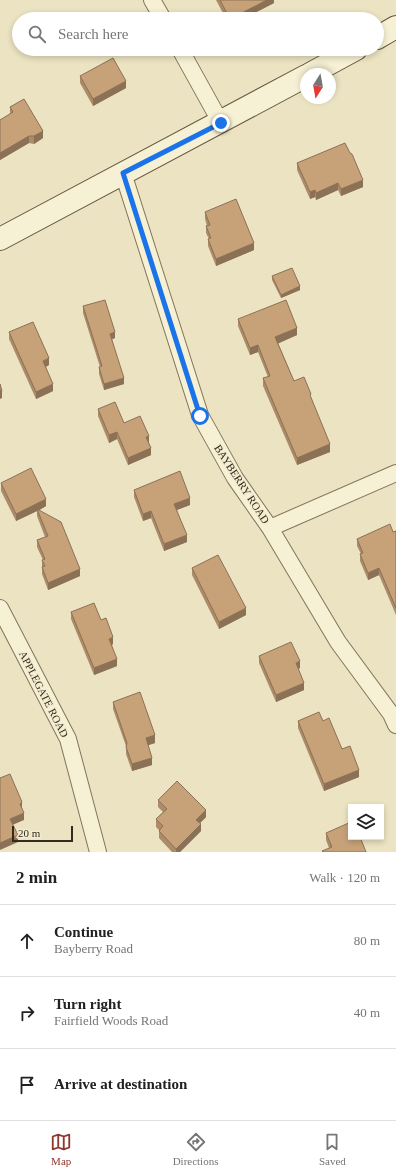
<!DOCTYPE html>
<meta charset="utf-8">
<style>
:root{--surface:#fff;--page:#f6f6f6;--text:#222;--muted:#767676;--line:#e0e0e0;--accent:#8e372e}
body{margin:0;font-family:"Times New Roman",serif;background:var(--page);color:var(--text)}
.controls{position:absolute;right:12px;bottom:12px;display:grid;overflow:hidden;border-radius:0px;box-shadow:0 2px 6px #0003}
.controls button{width:36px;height:36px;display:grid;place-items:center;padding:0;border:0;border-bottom:1px solid var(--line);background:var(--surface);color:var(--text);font:20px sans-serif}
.compass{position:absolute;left:300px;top:68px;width:36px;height:36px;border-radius:50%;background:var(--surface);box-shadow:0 2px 6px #0003;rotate:191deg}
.scale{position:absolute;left:12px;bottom:10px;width:61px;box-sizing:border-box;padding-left:4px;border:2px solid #342a1d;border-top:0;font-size:11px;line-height:14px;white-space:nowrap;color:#342a1d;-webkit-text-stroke:3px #f3ecd0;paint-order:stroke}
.stop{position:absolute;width:12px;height:12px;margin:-9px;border:3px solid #1a73e8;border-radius:50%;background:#fff}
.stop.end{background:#1a73e8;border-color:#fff;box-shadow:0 1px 4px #0008}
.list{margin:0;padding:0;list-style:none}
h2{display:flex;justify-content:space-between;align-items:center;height:52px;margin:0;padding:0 16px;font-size:17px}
h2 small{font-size:13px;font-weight:400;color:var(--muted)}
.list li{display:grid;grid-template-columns:26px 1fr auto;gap:12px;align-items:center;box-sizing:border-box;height:72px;padding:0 16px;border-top:1px solid var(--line)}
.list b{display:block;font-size:15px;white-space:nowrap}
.list p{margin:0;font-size:13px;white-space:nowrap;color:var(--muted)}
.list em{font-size:13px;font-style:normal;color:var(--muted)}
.icon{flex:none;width:22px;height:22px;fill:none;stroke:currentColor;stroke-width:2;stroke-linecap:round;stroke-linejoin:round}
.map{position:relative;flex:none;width:396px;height:852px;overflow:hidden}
.search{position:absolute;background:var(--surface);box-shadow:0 2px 6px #0003;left:12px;right:12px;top:12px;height:44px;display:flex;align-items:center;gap:10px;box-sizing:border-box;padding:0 14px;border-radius:22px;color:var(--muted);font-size:15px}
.sheet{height:268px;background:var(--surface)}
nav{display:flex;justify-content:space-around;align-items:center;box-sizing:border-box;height:56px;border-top:1px solid var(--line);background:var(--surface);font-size:11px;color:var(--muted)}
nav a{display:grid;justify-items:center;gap:2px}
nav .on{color:var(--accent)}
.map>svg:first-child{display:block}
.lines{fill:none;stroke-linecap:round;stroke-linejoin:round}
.street-casing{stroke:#83745a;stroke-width:18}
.secondary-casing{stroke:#65553d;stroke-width:24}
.street{stroke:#f6f0d4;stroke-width:16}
.secondary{stroke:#f6f0d4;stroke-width:22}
.wall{fill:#ab8b68}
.shaded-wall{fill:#8b7155}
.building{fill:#c7a279;stroke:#8b7155}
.route{stroke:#1a73e8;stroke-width:5}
.labels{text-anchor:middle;stroke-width:3;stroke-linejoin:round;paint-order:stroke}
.street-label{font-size:11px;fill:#342a1d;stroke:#f3ecd0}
</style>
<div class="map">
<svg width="396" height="852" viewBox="0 0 396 852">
<rect width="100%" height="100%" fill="#ebe3c1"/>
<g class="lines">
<defs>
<path id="street" d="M152,0L163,19
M180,49L221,123
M123,173L200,415L235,478L270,528L338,642L391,714L396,725
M270,528L396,473
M0,608L68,739L98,852"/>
<path id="secondary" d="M377,38L396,27
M310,74L356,49
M0,239L306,76"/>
</defs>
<use href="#street" class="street-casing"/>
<use href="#secondary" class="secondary-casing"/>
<use href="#street" class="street"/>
<use href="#secondary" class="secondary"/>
</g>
<path class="wall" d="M216,0H274V3L243,19H226Z
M80,76L126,88L93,106L80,83Z
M10,107L43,138L34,144L29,143L0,160V120L10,114Z
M297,163L363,187L341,196L338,190L316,200L315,197L310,199L297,170Z
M205,212L254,250L216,266L208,246V239H209L206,233V226H207L205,219Z
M272,276L300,290L281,298L272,280Z
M83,306L115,338L112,339L124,384L104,390L99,374V367H100L83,313Z
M238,319L297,335L278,343L294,381L311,399L330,452L297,465L263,386V378L268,377L258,352L250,355L238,326Z
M9,332L49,365L46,367L53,391L36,399L9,339Z
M98,409L124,423L149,443L151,455L128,465L117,439L109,443L98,416Z
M1,483L46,506L39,510L80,576L48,590L42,574V560H43L37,547V540L45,537L37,516V511L16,521L1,491Z
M134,490L190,505L177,510L187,542L164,551L151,518L143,521L134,497Z
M396,531V615L379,575L368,580L360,561V554H361L357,546V539L393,532Z
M192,568L246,615L219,629L192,575Z
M71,612L101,620L113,644L112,645L117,666L94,675L71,619Z
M259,656L300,668L298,669L304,690L276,702L259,663Z
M113,702L155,743L148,745L152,765L132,771L126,754V746L113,709Z
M298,721H323L342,749L359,777L324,791L298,728Z
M158,800L206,817L200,823L201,831L180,852H172L159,838V830L156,827V819L163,812L158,807Z
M326,833L366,852H322V851L329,848L326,840Z"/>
<path class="shaded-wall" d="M267,0H274V3L243,19H230Z
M126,81V88L93,106V99Z
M43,131V138L34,144V136Z
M29,136V143L0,160V153Z
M363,180V187L341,196V189Z
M338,183V190L316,200V193Z
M315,190V197L310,199V192Z
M254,243V250L216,266V259Z
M300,286V290L281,298V295Z
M297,328V335L275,345V337Z
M115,332V338L110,340V334Z
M258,345V352L250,355V348Z
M49,358V365L43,368V361Z
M124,378V384L104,390V384Z
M53,384V391L36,399V392Z
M0,391H2V398L0,399Z
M117,432V439L109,443V435Z
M149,436V443L146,444V437Z
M330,444V452L297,465V458Z
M151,448V455L128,465V458Z
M190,498V505L174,511V504Z
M46,499V506L38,511L37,509V511L16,521V514Z
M151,511V518L143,521V514Z
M187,535V542L164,551V544Z
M379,568V575L368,580V573Z
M80,569V576L48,590V583Z
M246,608V615L219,629V622Z
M113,637V644L109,646V639Z
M117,659V666L94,675V668Z
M300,661V668L296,670V663Z
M304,683V690L276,702V695Z
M155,735V743L146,746V738Z
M152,758V765L132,771V764Z
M359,770V777L324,791V784Z
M22,802V810L20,811V804Z
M206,810V817L196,827V820Z
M24,813V820L10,826V819Z
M201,824V831L180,852H176V849Z
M18,835V842L0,850V843Z"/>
<path class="building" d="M220,0H267L230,19Z
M113,58L126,81L93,99L80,76Z
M24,99L43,131L34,136H29L0,153V120L13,112L10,107Z
M345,143L350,153L352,154L363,180L341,189L338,183L316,193L315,190L310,192L297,163Z
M236,199L254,243L216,259L208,239L211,238L206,226L210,225L205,212Z
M292,268L300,286L281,295L272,276Z
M105,300L115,332L110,334L124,378L104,384L99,367L102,366L83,306Z
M286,300L297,328L275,337L294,381L304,377L311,394L310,395L330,444L297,458L263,378L270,376L258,345L250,348L238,319Z
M33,322L49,358L43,361L53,384L36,392L9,332Z
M0,384L2,391H0Z
M115,402L124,423L140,416L149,436L146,437L151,448L128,458L117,432L109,435L98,409Z
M31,468L46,499L16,514L1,483Z
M180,471L190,498L174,504L187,535L164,544L151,511L143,514L134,490Z
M37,509L61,522L80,569L48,583L42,567L45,566L42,560L45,559L37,540L48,536Z
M390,524L393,532L396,531V608L379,568L368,573L360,554L363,553L357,539Z
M218,555L246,608L219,622L192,568Z
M94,603L101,620L106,618L113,637L109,639L117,659L94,668L71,612Z
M291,642L300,661L296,663L304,683L276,695L259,656Z
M140,692L155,735L146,738L152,758L132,764L126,747L127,743L113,702Z
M319,712L323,721L329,718L342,749L350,746L359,770L324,784L298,721Z
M10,774L22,802L20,804L24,813L10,819L18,835L0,843V778Z
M177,781L206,810L196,820L201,824L176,849L159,831L163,826L156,819L167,809L158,800Z
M351,822V837H360L366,852H323L322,851L332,847L326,833Z"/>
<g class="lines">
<path class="route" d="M200,416L123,173L221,123"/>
</g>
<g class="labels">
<g class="street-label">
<text transform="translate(242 484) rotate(57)" y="4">BAYBERRY ROAD</text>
<text transform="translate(44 694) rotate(63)" y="4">APPLEGATE ROAD</text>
</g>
</g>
</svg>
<div class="controls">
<button><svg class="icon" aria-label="layers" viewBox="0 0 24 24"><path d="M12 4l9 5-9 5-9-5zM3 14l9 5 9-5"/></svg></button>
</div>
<svg class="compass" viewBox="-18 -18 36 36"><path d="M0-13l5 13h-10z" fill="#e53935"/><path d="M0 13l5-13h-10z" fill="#767676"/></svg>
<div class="scale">20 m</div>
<div class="stop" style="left:200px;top:416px"></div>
<div class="stop end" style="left:221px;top:123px"></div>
<div class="search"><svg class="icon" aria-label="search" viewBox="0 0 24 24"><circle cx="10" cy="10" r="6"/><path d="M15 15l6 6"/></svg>Search here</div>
</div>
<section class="sheet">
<h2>2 min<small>Walk · 120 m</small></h2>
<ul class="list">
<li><svg class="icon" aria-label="ahead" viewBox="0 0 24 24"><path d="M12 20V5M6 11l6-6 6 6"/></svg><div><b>Continue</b><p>Bayberry Road</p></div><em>80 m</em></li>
<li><svg class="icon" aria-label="right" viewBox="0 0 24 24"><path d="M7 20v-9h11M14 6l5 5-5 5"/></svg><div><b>Turn right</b><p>Fairfield Woods Road</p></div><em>40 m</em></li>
<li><svg class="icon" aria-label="arrive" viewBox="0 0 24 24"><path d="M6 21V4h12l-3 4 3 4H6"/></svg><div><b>Arrive at destination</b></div></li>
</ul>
</section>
<nav>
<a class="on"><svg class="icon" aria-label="map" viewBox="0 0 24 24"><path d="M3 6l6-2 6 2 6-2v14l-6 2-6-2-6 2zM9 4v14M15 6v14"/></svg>Map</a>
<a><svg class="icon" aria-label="directions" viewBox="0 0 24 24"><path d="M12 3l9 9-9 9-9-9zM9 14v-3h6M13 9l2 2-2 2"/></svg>Directions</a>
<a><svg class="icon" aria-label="saved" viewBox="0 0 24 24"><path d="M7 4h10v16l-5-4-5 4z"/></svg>Saved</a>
</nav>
